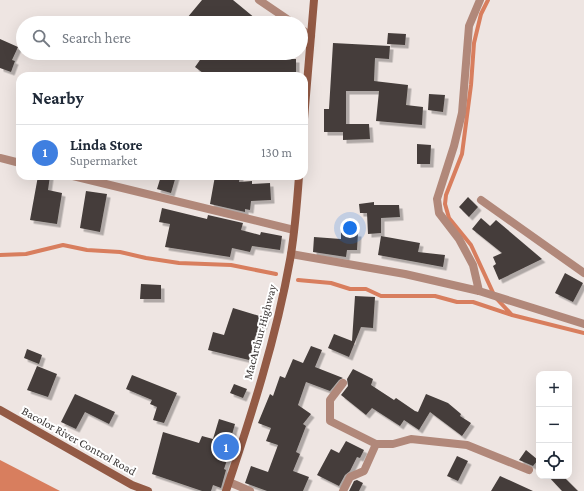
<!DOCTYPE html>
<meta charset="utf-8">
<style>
:root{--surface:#fff;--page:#f6f6f7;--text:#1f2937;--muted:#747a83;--line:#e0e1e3;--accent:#a64116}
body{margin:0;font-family:"Crimson Pro",serif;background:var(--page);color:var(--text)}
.controls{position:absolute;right:12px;bottom:12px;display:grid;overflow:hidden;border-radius:8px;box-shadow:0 4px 16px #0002}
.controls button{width:36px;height:36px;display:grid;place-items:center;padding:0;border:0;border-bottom:1px solid var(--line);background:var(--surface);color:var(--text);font:20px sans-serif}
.you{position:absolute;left:350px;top:228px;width:14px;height:14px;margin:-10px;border:3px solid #fff;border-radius:50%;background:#1a73e8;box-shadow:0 0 0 6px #1a73e833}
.badge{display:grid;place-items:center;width:26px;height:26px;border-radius:50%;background:var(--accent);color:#fff;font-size:13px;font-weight:700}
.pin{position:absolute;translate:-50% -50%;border:2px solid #fff;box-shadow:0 1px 4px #0006}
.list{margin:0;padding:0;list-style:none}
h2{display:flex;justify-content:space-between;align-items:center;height:52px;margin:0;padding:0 16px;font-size:17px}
h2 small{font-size:13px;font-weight:400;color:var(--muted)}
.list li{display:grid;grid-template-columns:26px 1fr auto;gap:12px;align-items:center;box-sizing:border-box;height:56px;padding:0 16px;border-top:1px solid var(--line)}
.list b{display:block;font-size:15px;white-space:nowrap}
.list p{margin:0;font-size:13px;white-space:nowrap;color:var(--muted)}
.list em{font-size:13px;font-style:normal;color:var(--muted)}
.icon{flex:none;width:22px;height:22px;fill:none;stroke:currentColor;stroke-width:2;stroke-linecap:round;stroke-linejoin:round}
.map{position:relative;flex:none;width:584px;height:491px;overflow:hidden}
.search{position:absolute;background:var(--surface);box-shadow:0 4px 16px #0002;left:16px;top:16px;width:292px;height:44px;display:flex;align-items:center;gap:10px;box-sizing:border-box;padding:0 14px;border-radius:22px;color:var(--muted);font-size:15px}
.panel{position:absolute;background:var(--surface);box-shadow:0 4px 16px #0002;left:16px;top:72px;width:292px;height:108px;border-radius:12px}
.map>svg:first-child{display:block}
.water{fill:#d87e5e}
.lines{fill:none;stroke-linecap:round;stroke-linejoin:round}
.stream{stroke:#d87e5e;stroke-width:4}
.building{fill:#453e3b;filter:url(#shadow)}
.street{stroke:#b1887a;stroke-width:8}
.secondary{stroke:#935a45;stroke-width:8}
.labels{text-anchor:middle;stroke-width:4;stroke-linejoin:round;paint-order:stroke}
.street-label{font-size:12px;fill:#3e3a39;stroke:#fff}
</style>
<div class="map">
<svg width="584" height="491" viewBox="0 0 584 491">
<defs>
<filter id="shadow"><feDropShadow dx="3.5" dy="3.5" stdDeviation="0" flood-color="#0004"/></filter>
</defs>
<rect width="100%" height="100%" fill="#eee5e2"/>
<path class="water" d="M0,460L60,491H0Z"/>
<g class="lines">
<path class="stream" d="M488,0L481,14L474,43L471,85L462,154L446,195L445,204L449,218L471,245L495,297L512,315
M0,255L26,254L63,245L87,250L120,252L146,258L179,263L231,265L276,274
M298,280L331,283L350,289H366L381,296H435L457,302H473L512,315L584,333"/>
</g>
<path class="building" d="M202,0H233L261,23H194L187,18Z
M388,33L406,34L405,45L387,44Z
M0,39L18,47L12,60L15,61L11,72L0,68Z
M333,43L390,46L389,59L375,58L374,81L408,85L406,105L423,107L422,125L376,121L379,91H346V124H369L370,139L343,140V132H324V109H329Z
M190,53H224L226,55L254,57V59H296V76H221L215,72L212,76H207L195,67L200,60Z
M429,94L445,95L443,112L428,110Z
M417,144L431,145L430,164H417Z
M38,176H50L48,190L62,193L57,224L30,220Z
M161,176H176L171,193L157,189Z
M215,176H240L239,182L252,181V184L270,183L271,200L251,201L250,210L245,209V212L210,204Z
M86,191L107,194L100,232L80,228Z
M468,197L478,207L469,217L459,207Z
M374,202V205H399L400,217L381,218V233L368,234L367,213H360L359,204Z
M162,208L207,219L208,215L243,223L241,230L260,235L261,232L282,236L280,250L252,246L250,252L232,248L230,257L165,247L170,224L159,222Z
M481,218L490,226L496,220L542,259L499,280L493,266L496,264L493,257L502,253L472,229Z
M341,232L358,233L357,250H347L346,257L313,252L314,237L341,239Z
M381,236L420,243L418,252L445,255L443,267L378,255Z
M565,273L583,283L573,302L555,293Z
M141,284L161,285V299H140Z
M355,296L375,297L373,328L361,327L349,357L328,348L334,334L352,341Z
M233,308L266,318L259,338L255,337L249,360L208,350L213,332L224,335Z
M311,346L322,350L315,367L343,378L339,380L330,391L306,382L298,405L311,414L303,424L306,426L296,452L300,454L293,471L309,477L303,491H267L245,483L251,466L268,472L278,445L266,441L271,428L258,423L270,394L273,396L280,376L285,378L293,359L303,363Z
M27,349L42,355L39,364L24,358Z
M37,366L57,374L48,397L27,390Z
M353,369L373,379L371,385L394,400L396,398L415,411L418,412L426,394L448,403L461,414L460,416L471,423L462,436L430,412L419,430L404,420L400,426L372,408L366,415L341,395L348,386L347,379Z
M132,375L177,393L164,423L153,420L157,407L150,404L152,400L126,389Z
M234,384L247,389L243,398L230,393Z
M75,394L115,412L109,424L85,412L76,429L61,422Z
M219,419L235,424L229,445H232L224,469L226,470L221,488L213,485L211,491H202L152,474L163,432L199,443L202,436L213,439Z
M346,441L364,450L360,458L357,457L350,471L345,475L339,486L317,475L331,449L339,453Z
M526,450L538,460L533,466L519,460Z
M457,456L468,461L458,481L447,476Z
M500,476L533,491H491Z
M548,476H563L578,491H562Z
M357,480L363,483L359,491H349L354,481Z"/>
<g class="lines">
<path class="street" d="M259,0L293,23
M301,29L311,36
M0,158L20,163
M73,176L294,230
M481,200L584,273
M291,254L405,274L479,291L584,324
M479,291L473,265L459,239L439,213L437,199L454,146L462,113L469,26L480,0
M343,383L330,400V421L376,444
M229,482L250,491
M343,491L350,477L364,471L376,444H393L411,439L467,445L529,470"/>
<path class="secondary" d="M304,119L314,0
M0,410L132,485L148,491
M226,491C251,416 276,339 290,260C295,232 297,204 299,176"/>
</g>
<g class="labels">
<g class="street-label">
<text transform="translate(260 332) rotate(-75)" y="4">MacArthur Highway</text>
<text transform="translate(79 441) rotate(29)" y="4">Bacolor River Control Road</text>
</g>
</g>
</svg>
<div class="controls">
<button>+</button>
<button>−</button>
<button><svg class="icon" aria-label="locate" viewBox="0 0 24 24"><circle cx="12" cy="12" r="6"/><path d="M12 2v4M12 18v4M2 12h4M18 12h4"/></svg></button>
</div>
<div class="you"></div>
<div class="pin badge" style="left:226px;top:447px;background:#3f7fe0">1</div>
<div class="search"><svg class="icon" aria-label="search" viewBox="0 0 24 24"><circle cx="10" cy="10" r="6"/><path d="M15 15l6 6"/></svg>Search here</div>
<section class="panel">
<h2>Nearby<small></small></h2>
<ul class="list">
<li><span class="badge" style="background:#3f7fe0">1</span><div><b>Linda Store</b><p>Supermarket</p></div><em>130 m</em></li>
</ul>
</section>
</div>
